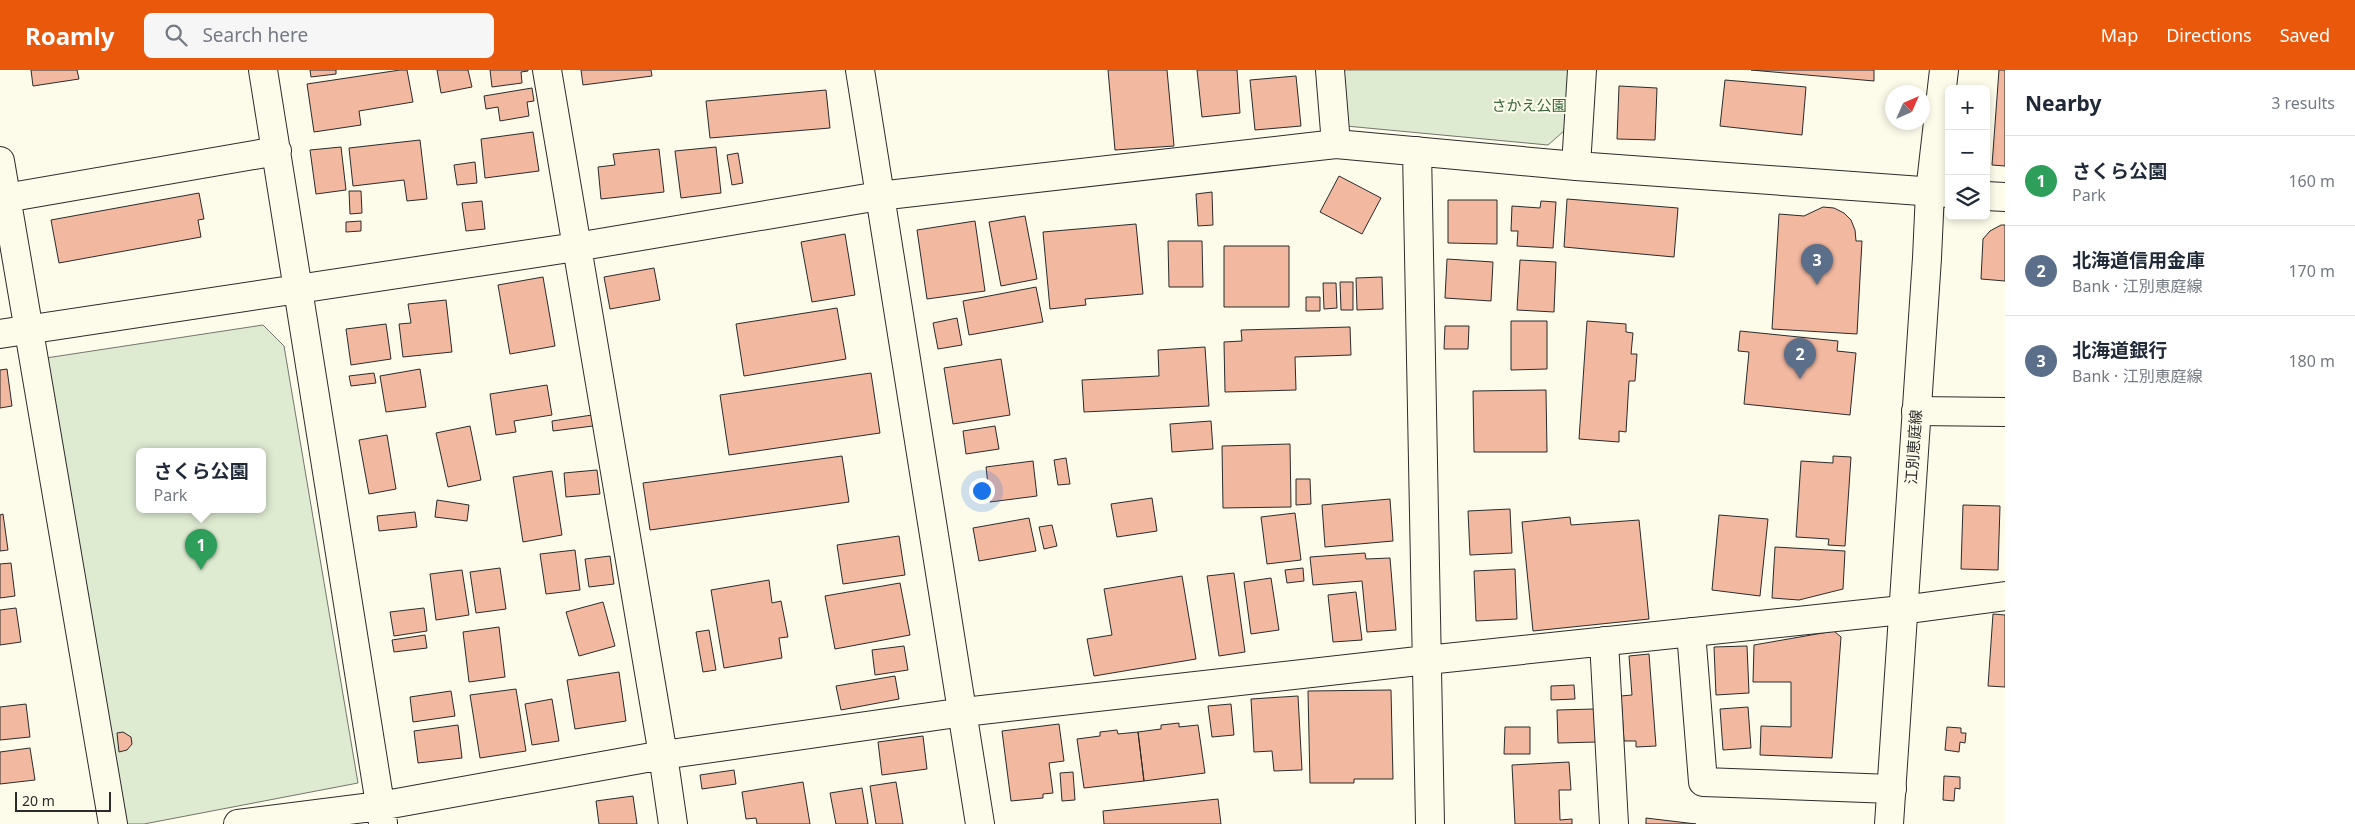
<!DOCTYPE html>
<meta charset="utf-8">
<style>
:root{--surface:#fff;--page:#f6f6f7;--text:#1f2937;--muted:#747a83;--line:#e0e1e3;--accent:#ea580c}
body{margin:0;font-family:"Noto Sans","Noto Sans JP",sans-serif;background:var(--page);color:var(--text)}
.controls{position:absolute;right:15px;top:15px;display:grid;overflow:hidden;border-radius:8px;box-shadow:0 2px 8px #0003}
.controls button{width:45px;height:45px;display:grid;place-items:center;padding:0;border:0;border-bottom:1px solid var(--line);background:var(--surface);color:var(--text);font:25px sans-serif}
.compass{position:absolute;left:1885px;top:15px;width:45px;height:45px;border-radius:50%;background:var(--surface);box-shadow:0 2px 8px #0003;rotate:45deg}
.scale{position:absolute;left:15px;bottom:12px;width:96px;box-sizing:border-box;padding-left:5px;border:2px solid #2b2b2b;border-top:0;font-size:14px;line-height:18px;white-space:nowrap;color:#2b2b2b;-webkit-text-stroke:4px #fdfbea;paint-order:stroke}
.you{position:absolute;left:981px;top:420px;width:18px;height:18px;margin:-12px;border:4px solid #fff;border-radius:50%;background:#1a73e8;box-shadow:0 0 0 8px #1a73e833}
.badge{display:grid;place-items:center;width:32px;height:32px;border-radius:50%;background:var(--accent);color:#fff;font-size:16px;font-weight:700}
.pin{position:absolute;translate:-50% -41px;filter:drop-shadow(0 1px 2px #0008)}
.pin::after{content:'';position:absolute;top:26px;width:18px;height:15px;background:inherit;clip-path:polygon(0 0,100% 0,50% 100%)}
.popup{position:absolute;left:136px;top:378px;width:130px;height:65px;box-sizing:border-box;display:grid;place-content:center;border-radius:8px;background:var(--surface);filter:drop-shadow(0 1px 4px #0005);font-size:16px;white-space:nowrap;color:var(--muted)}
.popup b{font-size:19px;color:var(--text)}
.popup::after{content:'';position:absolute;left:50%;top:100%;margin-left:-10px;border:10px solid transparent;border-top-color:var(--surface)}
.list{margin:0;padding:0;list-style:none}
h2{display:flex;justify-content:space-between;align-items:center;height:65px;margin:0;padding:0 20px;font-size:21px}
h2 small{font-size:16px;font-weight:400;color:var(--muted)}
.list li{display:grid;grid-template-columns:32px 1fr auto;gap:15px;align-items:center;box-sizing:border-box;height:90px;padding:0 20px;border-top:1px solid var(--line)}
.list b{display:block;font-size:19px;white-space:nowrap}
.list p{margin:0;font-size:16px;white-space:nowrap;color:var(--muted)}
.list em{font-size:16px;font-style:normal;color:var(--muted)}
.icon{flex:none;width:28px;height:28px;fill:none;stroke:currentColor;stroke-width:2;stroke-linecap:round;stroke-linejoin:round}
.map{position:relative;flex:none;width:2005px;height:754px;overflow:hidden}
header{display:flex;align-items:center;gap:30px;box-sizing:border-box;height:70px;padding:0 25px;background:var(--accent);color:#fff}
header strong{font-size:24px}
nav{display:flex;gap:28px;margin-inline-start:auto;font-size:18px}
.search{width:350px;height:45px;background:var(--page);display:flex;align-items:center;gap:12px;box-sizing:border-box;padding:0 18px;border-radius:8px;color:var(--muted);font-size:19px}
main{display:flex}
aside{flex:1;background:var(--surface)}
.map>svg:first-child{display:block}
.green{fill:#deebd1;stroke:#74746e;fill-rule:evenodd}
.building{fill:#f2b8a0;stroke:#2b2b2b}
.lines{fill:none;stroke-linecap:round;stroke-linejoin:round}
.minor-casing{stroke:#2b2b2b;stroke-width:30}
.major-casing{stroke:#2b2b2b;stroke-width:30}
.minor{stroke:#fdfbea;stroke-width:28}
.major{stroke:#fdfbea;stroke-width:28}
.labels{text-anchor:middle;stroke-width:4;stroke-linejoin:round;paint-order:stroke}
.park-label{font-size:15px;fill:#34623c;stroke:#fdfbea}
.street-label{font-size:15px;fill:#2b2b2b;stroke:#fdfbea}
</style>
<header>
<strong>Roamly</strong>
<div class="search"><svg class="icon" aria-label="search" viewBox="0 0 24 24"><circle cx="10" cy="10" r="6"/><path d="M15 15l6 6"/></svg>Search here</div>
<nav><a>Map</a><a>Directions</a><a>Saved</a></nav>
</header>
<main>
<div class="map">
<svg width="2005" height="754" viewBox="0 0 2005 754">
<rect width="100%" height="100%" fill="#fdfbea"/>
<path class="green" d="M1342,0H1569L1565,60L1548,75L1346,56Z
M263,255L284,276L358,713L144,754H119L46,288ZM140,381H262V439H140Z"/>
<path class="building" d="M31,0H77L79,9L33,16Z
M310,0H336V4L311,7Z
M400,0H407L413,32L359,41L361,55L314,62L307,14Z
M437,0H468L472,17L441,23Z
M490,0H528V1L521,2L522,13L492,17Z
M581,0H651L652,6L583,15Z
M1108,0H1167L1174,76L1115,80Z
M1197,0H1237L1240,43L1202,47Z
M1751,0H1874V11Z
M1999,0H2005V96L1992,95Z
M1296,6L1301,56L1255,60L1250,10Z
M1725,10L1806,17L1802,65L1720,56Z
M1619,16L1657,18L1655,70L1617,69Z
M532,18L534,31L527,32L529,46L500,51L498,37L486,39L484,26Z
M826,20L830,58L710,68L706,31Z
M533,62L539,101L485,108L481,69Z
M420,70L427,129L407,131L404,110L353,116L349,78Z
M341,77L346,120L316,124L310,80Z
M716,77L721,123L681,128L675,81Z
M659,79L664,122L601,129L598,97L615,95L613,84Z
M738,83L743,113L732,115L727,85Z
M475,92L477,113L457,115L454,95Z
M1339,106L1381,128L1362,164L1320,142Z
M349,121H361L362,143L350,144Z
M1212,122L1213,155L1198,156L1196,124Z
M199,123L204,149L198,150L201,167L59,193L51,150Z
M1567,129L1678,138L1674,187L1564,177Z
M1448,130H1497V174L1448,173Z
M482,131L485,159L466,161L462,133Z
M1541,131L1556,132L1553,178L1517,176L1518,161H1511L1512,136L1540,138Z
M1823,137L1834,138L1844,143L1851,150L1855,160L1856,171H1862L1857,264L1772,259L1779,144L1804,146Z
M1025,146L1037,209L1001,216L989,152Z
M361,151V161L346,162V152Z
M975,151L985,221L927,229L917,160Z
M1136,154L1143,224L1085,229L1086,235L1050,239L1043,162Z
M2001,155H2005V211L1981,209L1983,169L1990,161Z
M845,164L855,225L812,232L801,172Z
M1168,171H1202L1203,217H1169Z
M1224,176H1289V237H1224Z
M1447,189L1493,192L1491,231L1445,228Z
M1520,190L1556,192L1554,242L1517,240Z
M654,198L660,230L610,239L604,207Z
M543,207L555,276L510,284L498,215Z
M1382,207L1383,239L1357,240L1356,208Z
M1340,212H1353V240H1341Z
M1323,213H1336L1337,238L1324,239Z
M1036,217L1043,252L969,265L963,231Z
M1306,227H1320V241H1306Z
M446,230L452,282L403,287L399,254L411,253L408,234Z
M837,238L846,289L744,306L736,254Z
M957,248L962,275L938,279L933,253Z
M1511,251H1547V299L1511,300Z
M1587,251L1626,254V262L1633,263L1631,284H1637L1635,311H1629L1626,362L1619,361V372L1579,369Z
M386,254L391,289L351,295L346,259Z
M1445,256H1469L1468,279H1444Z
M1350,257L1351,285L1295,287L1296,320L1225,322L1224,272L1242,271L1241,260Z
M1740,261L1838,271L1837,281L1856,283L1850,345L1744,334L1749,282L1738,281Z
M1205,277L1209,336L1084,342L1082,310L1159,306L1158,280Z
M1001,289L1010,345L953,354L944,298Z
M7,299L12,336L0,338V300Z
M420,299L426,337L386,342L380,306Z
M374,303L376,313L351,316L349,306Z
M871,303L880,363L729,385L720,325Z
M547,315L552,345L514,351L516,362L496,365L490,324Z
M1546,320L1547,382H1474L1473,321Z
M592,345L593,356L553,361L552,351Z
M1211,351L1213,379L1172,382L1170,354Z
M470,356L481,410L448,417L436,363Z
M995,356L999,379L966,384L963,361Z
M387,365L396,419L369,424L359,370Z
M1290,374L1291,437L1223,438L1222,376Z
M842,386L849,432L650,460L643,413Z
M1833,386L1851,387L1845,476L1828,475L1829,469L1796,467L1801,391L1833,393Z
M1066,388L1070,414L1058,415L1054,390Z
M1033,391L1037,426L990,432L986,397Z
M597,400L600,424L566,427L564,403Z
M552,401L562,465L523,472L513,407Z
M1296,409H1310L1311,434L1296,435Z
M1152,428L1157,461L1117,467L1111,434Z
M1390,429L1393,471L1325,477L1322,435Z
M437,430L469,435L467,451L435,447Z
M1963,435L2000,436L1998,500L1961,499Z
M1510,439L1512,483L1470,485L1468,441Z
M415,442L417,457L379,461L377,446Z
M1295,443L1301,490L1267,494L1261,447Z
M3,444L8,480L0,481V445Z
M1719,445L1768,449L1760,526L1712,520Z
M1570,447L1571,455L1639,450L1649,549L1533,561L1522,452Z
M1029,448L1036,481L979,491L973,458Z
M1052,455L1057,476L1044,479L1039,457Z
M899,466L905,505L843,514L837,475Z
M1775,477L1845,481L1843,519L1799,530L1772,528Z
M575,480L580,520L546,524L540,484Z
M1365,483L1366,489L1390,488L1396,560L1367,562L1362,511L1313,515L1310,487Z
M610,486L614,514L589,517L585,489Z
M11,493L15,526L0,528V494Z
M500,498L506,539L476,543L470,502Z
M1303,498L1304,511L1287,513L1285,500Z
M1515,499L1517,549L1476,551L1474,501Z
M462,500L469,545L436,550L430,504Z
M1234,503L1245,582L1219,586L1207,506Z
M1182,506L1196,589L1094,606L1087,569L1112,565L1104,519Z
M1271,508L1279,560L1251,564L1244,512Z
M769,510L772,533L781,531L788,567L779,568L782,588L724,598L711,520Z
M900,513L910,565L835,579L825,526Z
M1356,522L1362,570L1333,572L1328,525Z
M603,532L615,576L579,586L566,542Z
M16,538L21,572L0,575V540Z
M424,538L427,561L394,566L390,542Z
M1993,544L2005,545V617L1988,616Z
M499,557L505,607L469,612L463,562Z
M709,560L716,600L703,602L696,562Z
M1834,561L1841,567L1832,688L1760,685L1761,656L1791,657V612H1753L1754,575Z
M425,565L427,578L394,582L392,570Z
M904,576L908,600L875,605L872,580Z
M1747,576L1749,623L1716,625L1714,577Z
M1649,584L1656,676L1636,677V671H1624L1621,626L1632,625L1629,586Z
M619,602L626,651L575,659L567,610Z
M895,606L899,629L841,640L836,616Z
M1574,615L1575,629L1551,630V616Z
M516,619L526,681L480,688L470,625Z
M1391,620L1393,709H1354V713H1310L1308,621Z
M451,621L455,646L413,652L410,627Z
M1298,626L1302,700L1274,701L1272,681L1254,682L1251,629Z
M552,629L559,671L532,675L525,634Z
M26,634L30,667L0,670V637Z
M1231,634L1234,665L1212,667L1208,636Z
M1748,637L1751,678L1723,680L1720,639Z
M1595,639L1597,672L1558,673L1557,640Z
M1179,653V657L1198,655L1205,703L1144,711L1138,662L1161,659V655Z
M1059,654L1064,691L1049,693L1053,723L1043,724V728L1011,731L1002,661Z
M458,655L462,688L418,693L414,661Z
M1505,657H1530V684H1504Z
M1947,657L1961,658V663H1966L1965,673L1960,672L1959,682L1945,680Z
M1117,660L1118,664L1138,662L1144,711L1084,718L1077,669L1100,666V662Z
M123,662L131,667L132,674L127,680L119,682L117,663Z
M923,666L927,699L882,705L878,672Z
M30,678L35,710L0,714V682Z
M1569,692L1571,720H1559L1560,750L1572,749V754H1515L1512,695Z
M734,700L736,714L702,719L700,705Z
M1073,702L1075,730L1062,731L1060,703Z
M1944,706L1960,707V719L1955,718L1954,731L1943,730Z
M803,712L810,754H757L756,748L746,749L742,722Z
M896,712L903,754H876L870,716Z
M862,718L868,754H836L830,723Z
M633,726L637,754H599L596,731Z
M1218,729L1221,754H1104L1103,741Z
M1646,748L1696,754H1646Z"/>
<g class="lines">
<defs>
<path id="minor" d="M263,0L383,753
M547,0L663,685L673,754
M860,0L980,754
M1330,0L1336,74
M1417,81L1430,754
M0,91L113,754
M1576,96L1582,0
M1986,126L2005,127
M0,129L277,81
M0,264L576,177L879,126L1336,74L1576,96L1949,123
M1916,341L2005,342
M1691,562L1703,712L1892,719
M1604,571L1614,754
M238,754L380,736L663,685L964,642L1427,590L1902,540L2005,526"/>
<path id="major" d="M1889,754L1927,188L1930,122L1944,0"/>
</defs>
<use href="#minor" class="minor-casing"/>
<use href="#major" class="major-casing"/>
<use href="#minor" class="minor"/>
<use href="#major" class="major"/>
</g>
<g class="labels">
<g class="park-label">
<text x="1529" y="41">さかえ公園</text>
</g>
<g class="street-label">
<text transform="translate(1914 377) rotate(-86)" y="5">江別恵庭線</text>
</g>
</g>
</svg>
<div class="controls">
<button>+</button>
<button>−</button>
<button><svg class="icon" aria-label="layers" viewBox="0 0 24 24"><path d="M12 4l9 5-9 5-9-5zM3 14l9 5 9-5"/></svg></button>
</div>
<svg class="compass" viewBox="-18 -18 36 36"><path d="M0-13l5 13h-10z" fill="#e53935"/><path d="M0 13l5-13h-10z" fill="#747a83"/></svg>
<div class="scale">20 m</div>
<div class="you"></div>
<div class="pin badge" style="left:201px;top:500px;background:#2e9e5b">1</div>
<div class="popup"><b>さくら公園</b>Park</div>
<div class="pin badge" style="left:1800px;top:309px;background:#5c6f8a">2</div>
<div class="pin badge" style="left:1817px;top:215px;background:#5c6f8a">3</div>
</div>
<aside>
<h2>Nearby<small>3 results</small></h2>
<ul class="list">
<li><span class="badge" style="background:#2e9e5b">1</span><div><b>さくら公園</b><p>Park</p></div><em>160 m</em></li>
<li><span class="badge" style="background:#5c6f8a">2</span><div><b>北海道信用金庫</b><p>Bank · 江別恵庭線</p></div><em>170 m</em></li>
<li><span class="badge" style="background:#5c6f8a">3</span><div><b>北海道銀行</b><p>Bank · 江別恵庭線</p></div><em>180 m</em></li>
</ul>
</aside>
</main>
